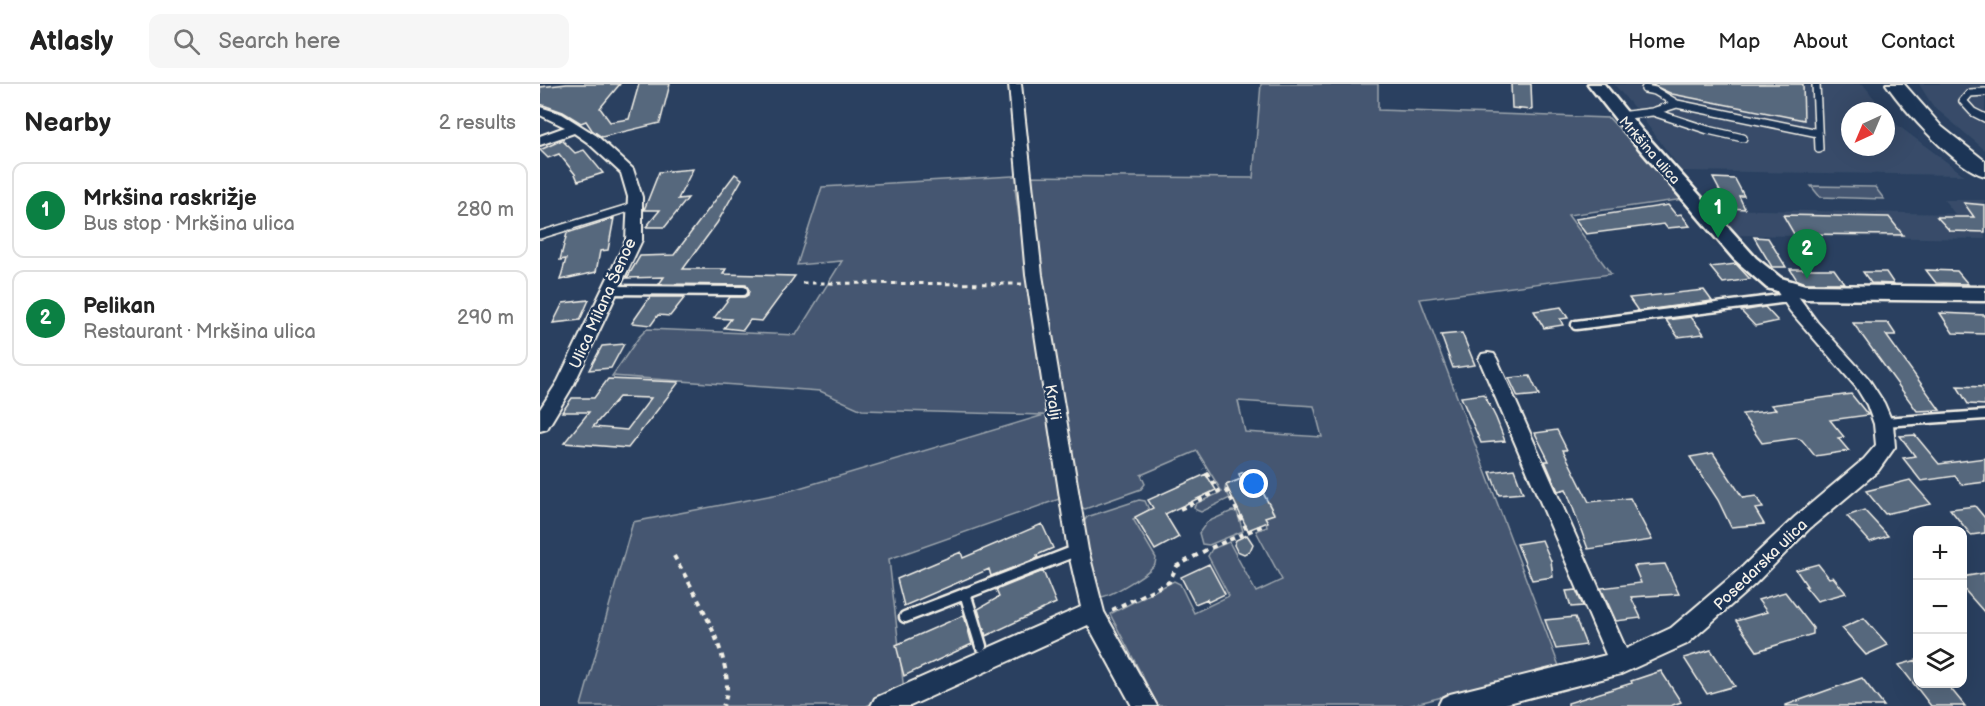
<!DOCTYPE html>
<meta charset="utf-8">
<style>
:root{--surface:#fff;--page:#f6f6f6;--text:#222;--muted:#767676;--line:#e0e0e0;--accent:#0b8043}
body{margin:0;font-family:"Balsamiq Sans",sans-serif;background:var(--page);color:var(--text)}
.controls{position:absolute;right:18px;bottom:18px;display:grid;overflow:hidden;border-radius:12px;box-shadow:0 6px 24px #0002}
.controls button{width:54px;height:54px;display:grid;place-items:center;padding:0;border:0;border-bottom:2px solid var(--line);background:var(--surface);color:var(--text);font:30px sans-serif}
.compass{position:absolute;left:1301px;top:18px;width:54px;height:54px;border-radius:50%;background:var(--surface);box-shadow:0 6px 24px #0002;rotate:224deg}
.you{position:absolute;left:714px;top:400px;width:21px;height:21px;margin:-15px;border:4px solid #fff;border-radius:50%;background:#1a73e8;box-shadow:0 0 0 9px #1a73e833}
.badge{display:grid;place-items:center;width:39px;height:39px;border-radius:50%;background:var(--accent);color:#fff;font-size:20px;font-weight:700}
.pin{position:absolute;translate:-50% -50px;filter:drop-shadow(0 2px 3px #0008)}
.pin::after{content:'';position:absolute;top:32px;width:21px;height:18px;background:inherit;clip-path:polygon(0 0,100% 0,50% 100%)}
.list{margin:0;padding:0;list-style:none}
h2{display:flex;justify-content:space-between;align-items:center;height:78px;margin:0;padding:0 24px;font-size:26px}
h2 small{font-size:20px;font-weight:400;color:var(--muted)}
.list li{display:grid;grid-template-columns:39px 1fr auto;gap:18px;align-items:center;box-sizing:border-box;height:96px;margin:0 12px 12px;padding:0 12px;border:2px solid var(--line);border-radius:12px}
.list b{display:block;font-size:22px;white-space:nowrap}
.list p{margin:0;font-size:20px;white-space:nowrap;color:var(--muted)}
.list em{font-size:20px;font-style:normal;color:var(--muted)}
.icon{flex:none;width:33px;height:33px;fill:none;stroke:currentColor;stroke-width:2;stroke-linecap:round;stroke-linejoin:round}
.map{position:relative;flex:none;width:1445px;height:622px;overflow:hidden}
header{display:flex;align-items:center;gap:36px;box-sizing:border-box;height:84px;padding:0 30px;background:var(--surface);border-bottom:2px solid var(--line)}
header strong{font-size:28px}
nav{display:flex;gap:33px;margin-inline-start:auto;font-size:21px}
.search{width:420px;height:54px;background:var(--page);display:flex;align-items:center;gap:15px;box-sizing:border-box;padding:0 21px;border-radius:12px;color:var(--muted);font-size:22px}
main{display:flex}
aside{flex:1;background:var(--surface)}
.map>svg:first-child{display:block}
.built{fill:#374c69}
.green{fill:#445771;stroke:#9ca4ac;stroke-width:1.5;fill-rule:evenodd}
.building{fill:#56677d;stroke:#f4f1e8;stroke-width:1.5;fill-rule:evenodd}
.lines{fill:none;stroke-linecap:round;stroke-linejoin:round}
.service-far2-casing{stroke:#f4f1e8;stroke-width:10}
.service-far1-casing{stroke:#f4f1e8;stroke-width:13}
.service-casing{stroke:#f4f1e8;stroke-width:15}
.minor-casing{stroke:#f4f1e8;stroke-width:4}
.tertiary-casing{stroke:#f4f1e8;stroke-width:5}
.secondary-casing{stroke:#f4f1e8;stroke-width:4}
.path-far1{stroke:#f4f1e8;stroke-width:3;stroke-dasharray:4.5 4.5;stroke-linecap:butt}
.path{stroke:#f4f1e8;stroke-width:4;stroke-dasharray:5 5;stroke-linecap:butt}
.service-far2{stroke:#1d3557;stroke-width:7}
.service-far1{stroke:#1d3557;stroke-width:8}
.service{stroke:#1d3557;stroke-width:10}
.minor{fill:#1d3557;fill-rule:evenodd}
.tertiary{fill:#1d3557;fill-rule:evenodd}
.secondary{fill:#1d3557;fill-rule:evenodd}
.labels{text-anchor:middle;stroke-width:5;stroke-linejoin:round;paint-order:stroke}
.far-street-label{font-size:14px;fill:#f4f1e8;stroke:#1d3557}
.street-label{font-size:16px;fill:#f4f1e8;stroke:#1d3557}
</style>
<header>
<strong>Atlasly</strong>
<div class="search"><svg class="icon" aria-label="search" viewBox="0 0 24 24"><circle cx="10" cy="10" r="6"/><path d="M15 15l6 6"/></svg>Search here</div>
<nav><a>Home</a><a>Map</a><a>About</a><a>Contact</a></nav>
</header>
<main>
<aside>
<h2>Nearby<small>2 results</small></h2>
<ul class="list">
<li><span class="badge">1</span><div><b>Mrkšina raskrižje</b><p>Bus stop · Mrkšina ulica</p></div><em>280 m</em></li>
<li><span class="badge">2</span><div><b>Pelikan</b><p>Restaurant · Mrkšina ulica</p></div><em>290 m</em></li>
</ul>
</aside>
<div class="map">
<svg width="1445" height="622" viewBox="0 0 1445 622">
<rect width="100%" height="100%" fill="#2a4060"/>
<filter id="ink" filterUnits="userSpaceOnUse"><feTurbulence type="fractalNoise" baseFrequency=".0167" numOctaves="2"/><feDisplacementMap in="SourceGraphic" scale="12" xChannelSelector="R" yChannelSelector="G"/><feConvolveMatrix kernelMatrix="1 2 1 2 8 2 1 2 1" color-interpolation-filters="sRGB"/></filter>
<g filter="url(#ink)">
<path class="built" d="M1074,0H1323L1344,27H1310V63H1346V29L1352,37L1424,91L1142,87L1100,31Z
M1379,0H1445V66L1393,22Z
M1404,116H1445V155L1197,151L1170,125L1415,130Z"/>
<path class="green" d="M721,0H838V26L1069,34L1144,115L1028,131L1071,190L880,215L1019,582L868,622H618L570,530L634,497L640,500L654,529L689,512L668,472L672,465L689,458L716,508L742,496L716,447L727,443L725,433L734,429L711,386L699,390L701,395L686,401L685,405L690,414L661,428L656,426L654,423L657,419L682,408L657,367L601,391L605,400L601,405L545,425L539,422L517,293L475,104L506,330L522,414L349,475L364,607L326,622H41L93,438L239,410L504,331L322,326L280,307L72,292L99,253L107,245L256,251L302,177L257,181L282,103L473,92L713,94ZM698,317L774,322L782,353L705,348Z
M1271,102L1335,103L1344,115L1280,113Z
M599,416L605,417L609,426L593,435L616,474L615,480C609,489 570,513 560,513L542,441L547,433Z
M692,427L697,428L703,447L669,461L662,460L659,449L667,438Z"/>
<path class="building" d="M27,0H80L60,24L70,38L89,35L99,0H130L120,39L62,53L52,46L46,37L41,39L23,28L0,20V3Z
M971,0H991L992,26L972,24Z
M1110,0H1263L1264,36L1132,10Z
M22,56L35,69L44,66L63,89L38,97L35,90L19,70L8,74L0,66Z
M153,85L138,115L148,114L125,143H106L120,126H104L119,88Z
M195,90L202,95L177,139L143,185H186L183,190L255,192L222,237L210,236L203,246L184,244L191,235L174,234L190,213H204L208,211L209,206L206,201L119,200L124,193L87,194L100,172L134,171Z
M1173,94L1195,95L1204,112H1199L1205,125L1189,124Z
M1424,119L1445,121V148L1410,147L1397,133H1434Z
M1128,121L1136,131L1141,130L1150,142L1127,144L1124,140L1046,150L1035,135Z
M1243,131L1349,133L1363,151L1254,150Z
M74,134L68,166L60,167L56,188L20,196L26,175L20,176L27,149Z
M1214,153L1228,154L1246,183H1232Z
M1196,180L1210,195L1183,199L1170,183Z
M1250,185H1294L1304,199H1265L1257,196Z
M1386,186L1417,187L1428,200L1396,199Z
M1323,188H1346L1354,200L1331,199Z
M1164,206L1172,217L1098,227L1089,214Z
M110,213H145L130,232L118,231L111,241L92,239Z
M49,216L40,236L13,239L23,219Z
M1021,223L1028,234L1020,235L1023,241L1004,244L994,227Z
M1225,223L1238,237L1215,242L1201,227Z
M1400,229L1445,231V250L1413,249Z
M1151,233L1164,250L1138,253L1126,236Z
M1313,239H1348L1356,251H1346L1400,326L1377,327Z
M922,249L935,281L913,284L901,251Z
M84,260L71,284L49,286L62,262Z
M990,292L999,311L978,313L969,294Z
M68,295L139,298L88,364L24,359L49,328H22L32,314H54ZM79,313L111,314L87,346L53,343Z
M1417,302L1445,303V321L1428,320Z
M944,310L956,334L965,357L941,359L921,313Z
M1311,310L1328,331L1290,336L1304,353L1298,354L1309,367L1275,372L1262,356L1257,354L1222,359L1202,330L1236,326L1231,321Z
M1017,346L1027,366H1023L1049,418L1090,414L1112,456L1048,465L1026,405L1018,407L1005,377H1009L995,349Z
M1375,351L1399,380L1445,374V398L1422,401L1415,392L1381,397L1363,374L1375,372L1360,352Z
M1173,369L1203,414L1216,412L1223,424L1215,425L1224,440L1191,443L1178,416L1150,373Z
M974,385L983,409L959,411L950,388Z
M711,386L734,430L725,433L728,438L708,446L686,401L701,395L699,390Z
M666,390L676,406L625,430L639,453L615,466L595,433L613,424L608,416Z
M1370,396L1391,420L1345,430L1326,407Z
M1435,422L1445,434V449L1431,451L1410,425Z
M1324,426L1348,452L1330,458L1307,432Z
M502,440L513,464L497,471L498,474L451,492L449,485L364,522L357,495L421,468L423,474Z
M707,451L713,460L710,467L704,470L697,467L694,461L696,456Z
M1002,456L1011,477L1013,493L992,496L977,460Z
M669,480L685,510L668,518L667,515L655,520L641,493Z
M1125,480L1139,510L1091,513L1101,534L1076,537L1061,504L1101,499L1094,482Z
M1278,480L1289,494L1293,493L1306,509L1277,517L1265,502H1267L1256,486Z
M503,487L516,519L446,552L438,525L459,513L456,506Z
M1445,489V529L1422,503V493Z
M1036,506L1043,522L1031,523L1026,507Z
M1245,508L1273,544V550L1217,567L1196,537L1227,528L1218,516Z
M424,531L432,560L364,592L356,561Z
M1035,533L1046,561L1016,565L1005,536Z
M1324,534L1348,561L1326,571L1302,544Z
M1171,566L1195,602L1167,610L1144,574Z
M1377,576V600H1407L1425,622H1391L1359,581Z
M1121,587L1141,618L1130,622H1028V619L1092,599L1091,597Z
M1322,594L1344,622H1246V621Z"/>
<g class="lines">
<defs>
<path id="service-far2" d="M1276,0L1279,65
M1105,5L1115,7L1137,20
M1445,8L1430,9L1423,17L1433,28L1445,34
M1113,28L1168,46L1203,54
M1080,32L1112,28L1137,20L1278,49
M0,151L95,122"/>
<path id="service-far1" d="M70,206L203,207
M1036,241L1248,214
M1344,338L1445,331"/>
<path id="service" d="M425,509L441,562
M365,533L538,466"/>
<path id="minor" d="M469,0H481L502,191L548,466L564,528L617,622H592L548,541L370,622H331L335,614L541,523L528,466L486,191Z
M0,23L22,30L57,52L93,85L102,113V156L34,300L7,345L0,347V325L18,297L86,156L88,113L81,89L47,58L34,49L0,61V52L25,43L0,31Z
M1243,199L1249,200L1277,238L1328,294L1344,319L1353,340L1355,363L1338,387L1269,445L1215,500L1147,560L1081,590L957,622H898L902,614L910,610L1066,571L939,275L942,270L948,269L954,270L957,275L1086,565L1131,544L1199,486L1255,433L1324,375L1336,361L1334,340L1327,321L1316,303L1250,227L1235,204L1237,200Z"/>
<path id="tertiary" d="M1048,0H1064L1104,49L1216,174L1241,194L1265,201L1445,203V217L1265,215L1227,204L1194,175L1092,56Z"/>
<path id="secondary" d="M1346,0H1364L1402,43L1445,77V92C1415,84 1364,26 1346,0Z"/>
</defs>
<use href="#service-far2" class="service-far2-casing"/>
<use href="#service-far1" class="service-far1-casing"/>
<use href="#service" class="service-casing"/>
<use href="#minor" class="minor-casing"/>
<use href="#tertiary" class="tertiary-casing"/>
<use href="#secondary" class="secondary-casing"/>
<path class="path-far1" d="M262,199L482,200"/>
<path class="path" d="M686,405L708,448
M640,425L679,407L663,385
M134,472C153,506 201,584 183,622
M572,526L629,498L637,482L668,465L724,441"/>
<use href="#service-far2" class="service-far2"/>
<use href="#service-far1" class="service-far1"/>
<use href="#service" class="service"/>
<use href="#minor" class="minor"/>
<use href="#tertiary" class="tertiary"/>
<use href="#secondary" class="secondary"/>
</g>
</g>
<g class="labels">
<g class="far-street-label">
<text transform="translate(1110 66) rotate(49)" y="5">Mrkšina ulica</text>
</g>
<g class="street-label">
<text transform="translate(62 219) rotate(-66)" y="6">Ulica Milana Šenoe</text>
<text transform="translate(514 318) rotate(81)" y="6">Kralji</text>
<text transform="translate(1220 480) rotate(-44)" y="6">Posedarska ulica</text>
</g>
</g>
</svg>
<div class="controls">
<button>+</button>
<button>−</button>
<button><svg class="icon" aria-label="layers" viewBox="0 0 24 24"><path d="M12 4l9 5-9 5-9-5zM3 14l9 5 9-5"/></svg></button>
</div>
<svg class="compass" viewBox="-18 -18 36 36"><path d="M0-13l5 13h-10z" fill="#e53935"/><path d="M0 13l5-13h-10z" fill="#767676"/></svg>
<div class="you"></div>
<div class="pin badge" style="left:1178px;top:154px">1</div>
<div class="pin badge" style="left:1267px;top:195px">2</div>
</div>
</main>
